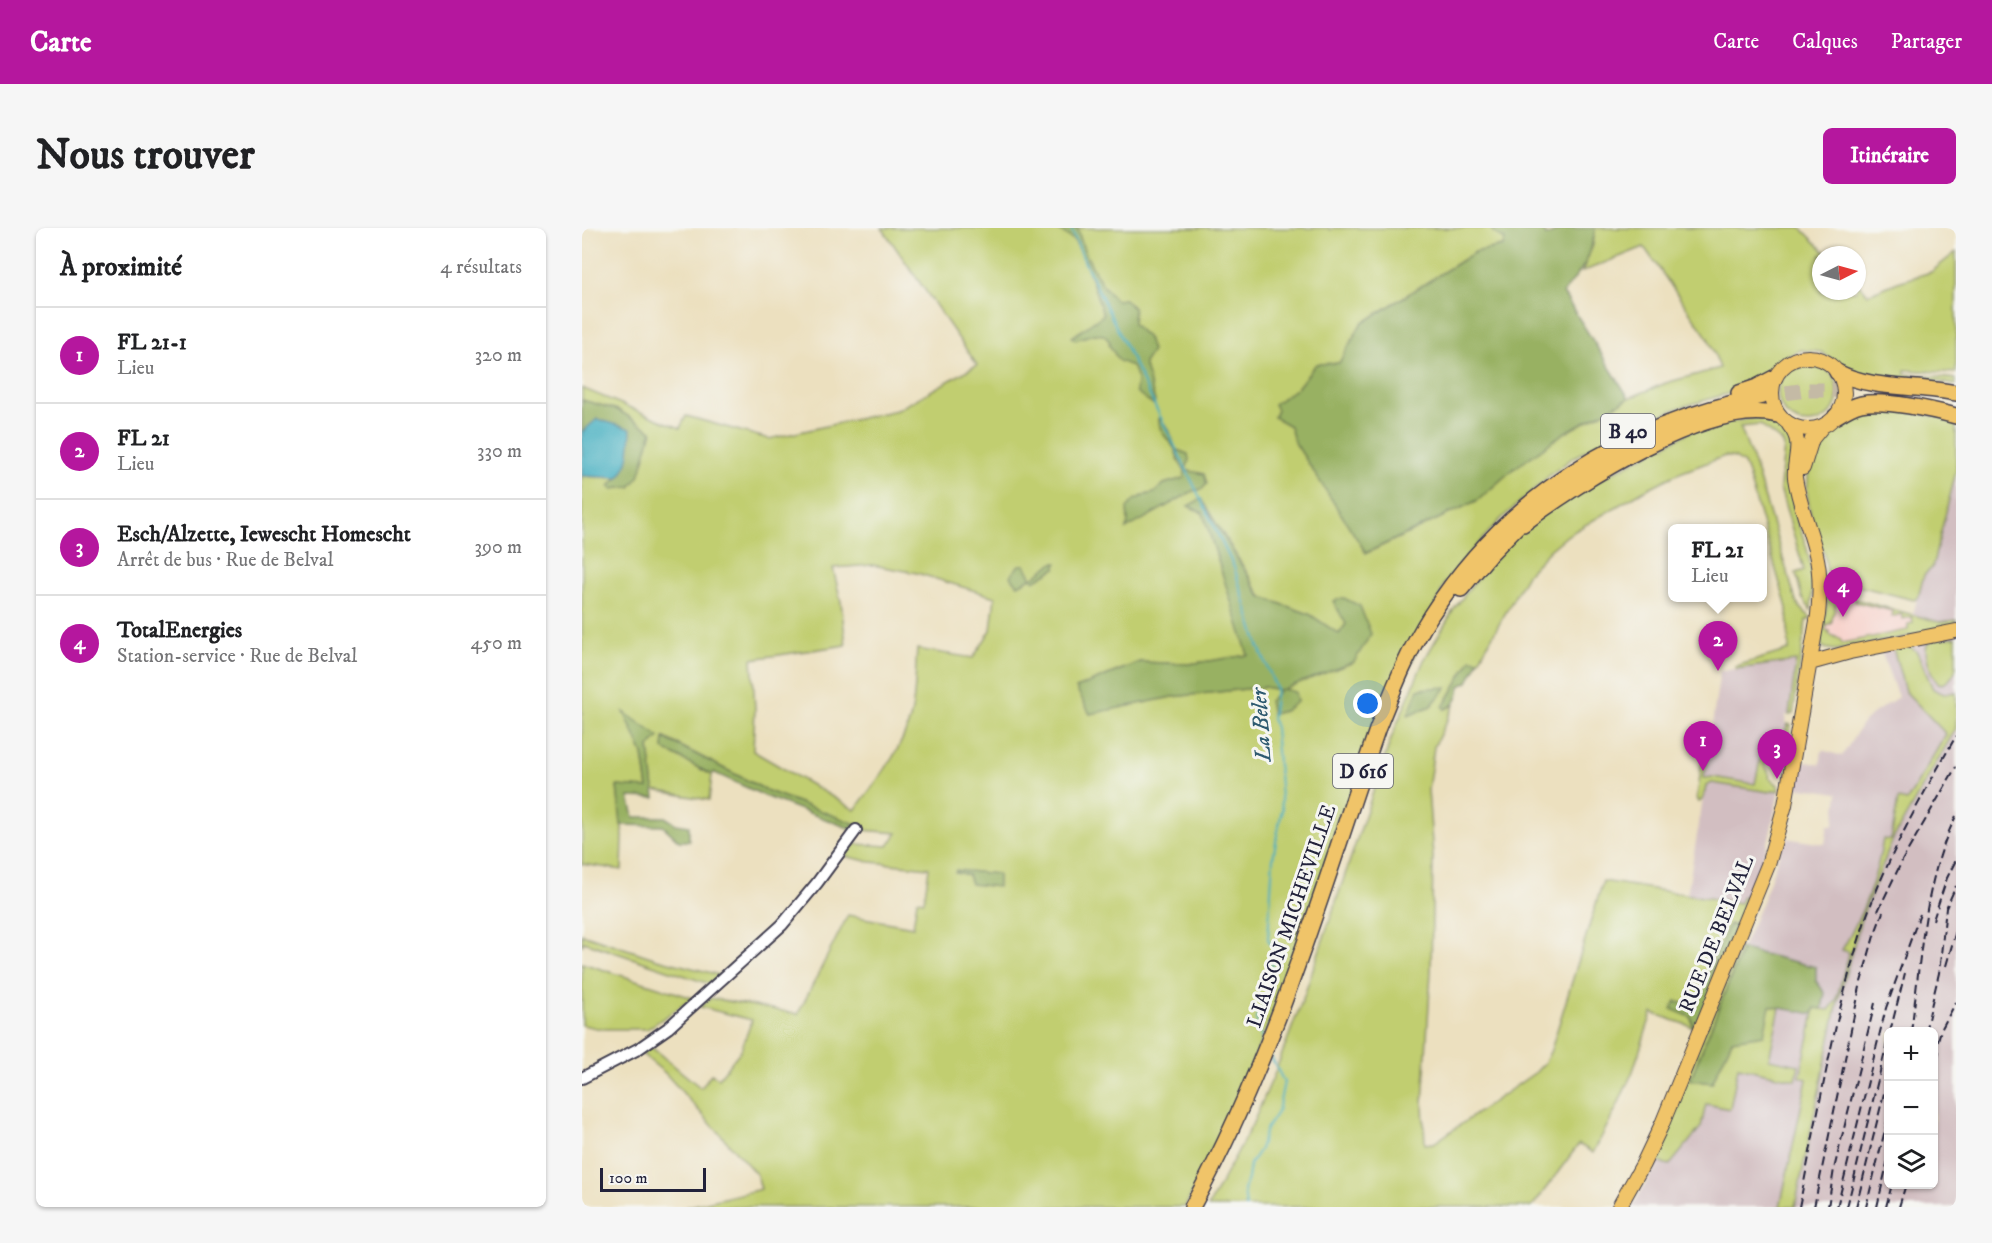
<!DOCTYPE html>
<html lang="fr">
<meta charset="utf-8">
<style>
:root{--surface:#fff;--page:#f6f6f6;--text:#202124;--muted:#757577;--line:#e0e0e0;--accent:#b5179e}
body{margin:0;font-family:"IM FELL DW Pica",serif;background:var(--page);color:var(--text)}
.controls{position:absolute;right:18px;bottom:18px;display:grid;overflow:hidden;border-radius:9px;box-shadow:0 2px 4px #0004}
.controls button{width:54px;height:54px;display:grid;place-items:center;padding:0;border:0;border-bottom:2px solid var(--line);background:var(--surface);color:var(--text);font:30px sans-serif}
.compass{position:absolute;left:1230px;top:18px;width:54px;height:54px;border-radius:50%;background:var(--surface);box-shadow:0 2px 4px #0004;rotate:84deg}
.scale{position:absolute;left:18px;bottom:15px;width:106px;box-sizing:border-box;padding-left:6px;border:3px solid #22223b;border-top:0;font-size:16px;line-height:21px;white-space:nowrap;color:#22223b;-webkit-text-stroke:4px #f6f6f2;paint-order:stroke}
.you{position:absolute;left:786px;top:476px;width:21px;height:21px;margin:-15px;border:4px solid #fff;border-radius:50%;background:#1a73e8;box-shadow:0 0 0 9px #1a73e833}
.badge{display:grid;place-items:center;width:39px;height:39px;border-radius:50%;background:var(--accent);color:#fff;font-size:20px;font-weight:700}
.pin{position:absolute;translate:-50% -50px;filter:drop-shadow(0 2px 3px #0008)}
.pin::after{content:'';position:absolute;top:32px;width:21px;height:18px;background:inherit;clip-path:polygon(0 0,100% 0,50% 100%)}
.popup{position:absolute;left:1086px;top:296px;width:99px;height:78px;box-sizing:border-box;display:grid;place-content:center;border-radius:9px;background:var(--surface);filter:drop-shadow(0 2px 4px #0005);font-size:20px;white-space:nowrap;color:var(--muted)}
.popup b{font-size:22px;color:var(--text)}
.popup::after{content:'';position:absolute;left:50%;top:100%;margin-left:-12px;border:12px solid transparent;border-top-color:var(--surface)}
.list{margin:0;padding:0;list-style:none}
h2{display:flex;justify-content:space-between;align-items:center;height:78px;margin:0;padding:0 24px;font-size:26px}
h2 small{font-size:20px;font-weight:400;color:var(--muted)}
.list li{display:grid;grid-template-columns:39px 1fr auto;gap:18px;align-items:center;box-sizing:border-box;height:96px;padding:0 24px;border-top:2px solid var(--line)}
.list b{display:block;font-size:22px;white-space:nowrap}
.list p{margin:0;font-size:20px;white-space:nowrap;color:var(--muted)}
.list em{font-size:20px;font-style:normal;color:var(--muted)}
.icon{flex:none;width:33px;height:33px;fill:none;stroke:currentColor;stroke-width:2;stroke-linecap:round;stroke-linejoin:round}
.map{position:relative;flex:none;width:1374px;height:979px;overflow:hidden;border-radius:9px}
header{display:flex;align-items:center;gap:36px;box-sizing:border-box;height:84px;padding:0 30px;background:var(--accent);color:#fff}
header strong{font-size:28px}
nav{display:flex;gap:33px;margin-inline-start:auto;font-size:21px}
.intro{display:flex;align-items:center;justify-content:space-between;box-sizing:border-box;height:144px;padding:0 36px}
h1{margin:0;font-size:42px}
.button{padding:15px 27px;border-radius:9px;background:var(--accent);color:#fff;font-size:21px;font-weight:700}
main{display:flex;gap:36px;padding:0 36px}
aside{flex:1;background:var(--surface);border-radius:9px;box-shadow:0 2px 4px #0004}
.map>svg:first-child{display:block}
.built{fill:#f7d0c9}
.industrial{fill:#d2bec1;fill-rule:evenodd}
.green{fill:#c1ce70;stroke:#727856;stroke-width:1.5;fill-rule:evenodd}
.forest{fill:#98b162;stroke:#5d6a4e;stroke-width:1.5}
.water{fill:#41adc0;stroke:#32687e;stroke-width:1.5}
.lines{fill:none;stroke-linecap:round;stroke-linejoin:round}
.stream{stroke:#41adc0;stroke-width:2}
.highway-tunnel{stroke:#c4baa5;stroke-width:15;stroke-dasharray:15 8;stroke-linecap:butt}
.minor-casing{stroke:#403e4f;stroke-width:14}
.major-casing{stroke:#403e4f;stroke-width:16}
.highway-casing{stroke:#403e4f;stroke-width:18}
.minor{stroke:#fff;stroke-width:10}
.major{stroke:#f0c469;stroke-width:14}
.highway{stroke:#f0c469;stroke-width:15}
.rail{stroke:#22223b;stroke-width:2;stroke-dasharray:9 4.5;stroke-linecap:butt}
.labels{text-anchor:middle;stroke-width:6;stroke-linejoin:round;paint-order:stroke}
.shield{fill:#f6f6f2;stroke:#626272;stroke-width:1.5}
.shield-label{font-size:20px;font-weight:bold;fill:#22223b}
.street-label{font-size:21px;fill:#22223b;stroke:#f6f6f2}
.water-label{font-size:22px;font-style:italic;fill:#2e5a70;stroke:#f6f6f2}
</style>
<header>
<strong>Carte</strong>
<nav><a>Carte</a><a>Calques</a><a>Partager</a></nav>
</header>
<div class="intro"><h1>Nous trouver</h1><a class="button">Itinéraire</a></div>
<main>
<aside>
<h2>À proximité<small>4 résultats</small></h2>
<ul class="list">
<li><span class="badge">1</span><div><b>FL 21-1</b><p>Lieu</p></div><em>320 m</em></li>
<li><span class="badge">2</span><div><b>FL 21</b><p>Lieu</p></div><em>330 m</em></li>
<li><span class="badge">3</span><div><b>Esch/Alzette, Iewescht Homescht</b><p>Arrêt de bus · Rue de Belval</p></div><em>390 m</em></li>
<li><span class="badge">4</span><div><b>TotalEnergies</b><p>Station-service · Rue de Belval</p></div><em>450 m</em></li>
</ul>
</aside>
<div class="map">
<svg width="1374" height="979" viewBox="0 0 1374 979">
<rect width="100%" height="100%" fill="#f6f6f2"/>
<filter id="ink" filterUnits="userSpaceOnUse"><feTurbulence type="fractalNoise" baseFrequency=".0167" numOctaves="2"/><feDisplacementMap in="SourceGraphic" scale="12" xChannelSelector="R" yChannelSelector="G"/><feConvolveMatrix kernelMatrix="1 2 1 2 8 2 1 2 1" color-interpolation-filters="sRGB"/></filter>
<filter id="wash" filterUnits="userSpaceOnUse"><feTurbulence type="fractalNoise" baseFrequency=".008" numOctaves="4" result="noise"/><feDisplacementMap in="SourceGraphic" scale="24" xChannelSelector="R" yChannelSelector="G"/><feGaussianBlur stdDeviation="1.35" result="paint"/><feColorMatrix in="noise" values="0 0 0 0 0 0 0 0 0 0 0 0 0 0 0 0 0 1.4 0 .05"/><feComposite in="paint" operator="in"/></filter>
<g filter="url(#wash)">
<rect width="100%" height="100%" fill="#ece0bf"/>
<path class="built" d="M1255,367L1273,371V374L1311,383L1310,388L1320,386L1330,389L1331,395L1327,402L1260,415L1258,411L1246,406L1243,403L1245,396H1249Z"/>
<path class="industrial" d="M1374,244V392L1361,395L1331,386L1342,347L1350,339Z
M1374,399V464L1358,465L1348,459L1333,424L1329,419Z
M1311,420L1323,463L1364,506L1325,573L1316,572L1309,612H1301L1297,635L1274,699L1261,722L1267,724L1254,773L1247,782L1240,781L1243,765L1234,753V739L1160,721L1184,664L1203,610L1243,616L1246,597H1252L1256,565L1213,559L1218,532L1238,537L1240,522L1260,528L1280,496L1292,485L1316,469L1299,423Z
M1214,433L1207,487H1204L1203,495L1205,496L1201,517H1181L1173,556L1131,549L1122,551L1138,443Z
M1374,500V979H1213L1256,773L1279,691L1311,611ZM1306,804H1352V956H1306Z
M1129,555L1197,563L1188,607L1179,635L1165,669L1161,668L1158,675L1105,667L1121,571L1124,558Z
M1198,780L1231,786L1218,848L1225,850L1198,979H1050L1071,943H1074L1075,934L1088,937L1124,876L1156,839L1187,831Z"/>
<path class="green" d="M300,0H747L748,2L751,0H909L911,4L923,12L921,18L893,24L779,96L757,135L734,137L715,160L693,176L695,182L692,189L708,198L712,213L785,325L896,272L930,242L982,205L1047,170L1084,155L1138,140L1126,110L1062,19L1000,44L1011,17L1013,0H1219L1246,27H1239V63H1275V55L1286,66L1316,54L1349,44L1374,24V145L1323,142V146L1374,151V157L1342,151L1340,154H1331L1263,144L1257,136L1239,124L1219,122L1199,131L1187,147L1166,160L1096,180L1035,205L992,229L968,247L918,292L881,332L862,357L728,679L695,775L649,887L603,979H104L179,961L175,947L83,845L60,826L69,819L119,860L129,846L137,850L159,822L170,792L118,779L129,770L216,786L266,687L331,699L335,672L342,673L347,640L289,634L262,628L273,616L306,618L315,605L269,601L273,596L186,563L83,510L81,521L130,547L127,572L72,562L67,519L43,485L61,526L66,561L35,558L41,608L40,642L0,636V248L36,250L48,259L70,203L36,182L0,172V160L98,200L104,188L187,211L315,182L395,137ZM602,250L620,261L611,263L544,300L563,267L572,265L582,256ZM619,271L680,369L727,386L757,406L764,396L772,434L699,461L715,473L702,483L690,486L698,462L682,459L590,469L508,486L495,460L557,434L607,436L667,427L621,285L607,278ZM290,337L335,345L413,369L409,402L391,430L335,421C333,443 334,471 328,491C318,526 294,553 273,582L171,523L173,481L170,431L264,417L259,374L251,340Z
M1196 165a30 30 0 1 1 60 0a30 30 0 1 1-60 0Z
M1296,178L1374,192V244L1350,340L1342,347L1336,370L1332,372L1248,351L1246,348L1242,326L1228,284L1225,265L1227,233L1239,207L1249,202L1263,188Z
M1187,188L1209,208C1209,234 1207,261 1213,286C1216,297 1221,307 1224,317C1230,338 1231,360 1229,382L1220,370L1214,345L1222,342L1198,260L1202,218L1200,214L1178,197L1158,199L1173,238L1215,376L1228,389V392H1224L1211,486L1207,487L1214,433L1154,441V438L1207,422L1205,380L1166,246L1162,236L1153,230L1143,228L1095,246L1061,263L986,307L968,322L946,345L897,432H889L863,481L872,477L852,519L846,562L851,629L849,743L841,876L843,916L852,915L954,844L963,834L969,822L1021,653L1158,675L1161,668L1165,669L1154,698L1147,696L1112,779L1090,781L1109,789L1111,799L1070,785L1051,843L1033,883L1011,925L997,916L950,979H626L670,897L692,847L722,768L810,508L842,432L872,381L890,357L935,306L980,271L1117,199Z
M1250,366L1256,369L1249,396H1245L1243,402L1247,403V406L1258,411L1260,415L1326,402V396L1331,395L1330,389L1321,391L1319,386L1310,389L1311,383L1273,374V371L1357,394L1374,392V399L1254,422C1249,421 1243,422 1240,418C1235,412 1245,380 1246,370Z
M1374,409C1374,419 1374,429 1374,438C1373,447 1361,464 1353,451C1348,444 1341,421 1346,415C1351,409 1367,410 1374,409Z
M1329,419L1335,424L1351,461L1362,466L1374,464V500L1311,611L1279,691L1256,773L1213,979H1198L1225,851L1218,849L1233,780L1247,782L1254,773L1267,724L1260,722C1280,688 1295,650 1301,611L1309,612L1316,571L1325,573L1364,506L1323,463L1311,420Z
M1205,496L1209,497L1204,522L1193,521L1185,527L1183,537L1188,547L1187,549L1196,557L1197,563L1192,562L1187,564L1130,555L1124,558L1121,571L1117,574L1115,570L1122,517L1126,518L1122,550L1131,549L1173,556L1181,517H1201Z
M0,706L75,731L138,747L127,756L2,714L0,718Z
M1157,720L1160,721L1108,852L1130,855L1150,812L1188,778L1198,780L1187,831L1217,837L1214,852L1156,839L1148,881L1124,876L1119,899L1088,937L1075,934L1070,927Z
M0,735L111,770L65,801H19L0,797Z"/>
<path class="forest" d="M473,0H496C499,21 518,58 534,72L543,71L552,81L551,96L566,110L570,123L562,135L573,173L572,177L554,164L555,151L550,138L537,133L527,117L528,114L522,107L512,106L493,112L490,109L521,87L503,32L492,12Z
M909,0C930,0 939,6 961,1L964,8L982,0H1013C1009,31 1000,42 981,65L1047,170L982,205L930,242L896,272L784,325L712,213L708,198L692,189L695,182L692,176L715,160L734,136L757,135L779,96L893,24L921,18L923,12L911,4Z
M0,172L36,182L70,203L57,249L48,259L30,261L27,258L36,250L0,204Z
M577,190C587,199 590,207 593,221L606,226L607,232L604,242L622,246L625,256L620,261L611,263L544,301L546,294L545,280L552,272L563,267L572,265L582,256L602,250L603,242C594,233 597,229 592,220C584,206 577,208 577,190Z
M619,271L679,369L727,386L757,406L764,396L751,373L762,370L778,378L789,406L772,434L701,461L713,464L715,474L702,483L690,486L687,473L698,462L682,459L590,469L508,486L494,460L558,434L607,436L666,427L621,285L606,278Z
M471,335H475L474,340L452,353L449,350L436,357L428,348L437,337H443L450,350Z
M889,431L897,432L886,454L878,458C876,471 875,476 863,481L861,479Z
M865,459L849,478L826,487L836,461Z
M42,484L77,509L67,519L73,570L47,569L52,589H83L94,596L107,598V613H97L81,598L39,597L35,558L66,560L61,526Z
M82,510L186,563L274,596L269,601L185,569L131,544L130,547L81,521Z
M374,642L416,646V659L389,656L386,647L373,644Z
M1147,696L1157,700L1117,793L1111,799L1109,789L1089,781L1094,773L1112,779Z
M1160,721L1234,739V753L1243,765L1240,781L1233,780L1231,786L1188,778L1182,807L1150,812L1130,855L1108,852Z"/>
<path class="water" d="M15,191L49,201C48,216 48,240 36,250L0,248V204Z"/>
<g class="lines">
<path class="stream" d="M489,0L503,35L652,339L676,417L694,460L690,491L693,500L700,581L691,630L686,711L692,722L686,768L674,790L680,811
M664,979L662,962L666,951L668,936L678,921L684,901L696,883L702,854L688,827"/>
</g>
</g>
<g filter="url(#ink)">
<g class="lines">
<path class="highway-tunnel" d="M1181,168L1225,162H1271"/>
<defs>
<path id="minor" d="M0,850L56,821L86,800L119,770L200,697L235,655L274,602"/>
<path id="major" d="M1190 165a36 36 0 1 1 72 0a36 36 0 1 1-72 0Z
M1221,240L1230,211L1239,200
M1228,435L1268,424L1374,403
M1037,979L1061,936L1080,896L1186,637L1203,577L1236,387C1238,366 1239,347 1234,326C1228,300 1217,277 1213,250C1211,229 1223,216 1207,197"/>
<path id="highway" d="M1255,144C1289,162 1336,157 1374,165
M1157,165L1175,159L1192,150
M1254,188C1262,183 1270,178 1279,176C1302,171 1351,182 1374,188
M941,296C995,255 1128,169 1196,187
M879,361L908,326L947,286
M610,979C692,829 740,663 795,502C811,462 826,423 849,387C926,267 1043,196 1181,168"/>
</defs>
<use href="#minor" class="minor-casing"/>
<use href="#major" class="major-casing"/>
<use href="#highway" class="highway-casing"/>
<use href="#minor" class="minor"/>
<use href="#major" class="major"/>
<use href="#highway" class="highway"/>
<path class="rail" d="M1296,683L1321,631L1374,539
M1351,692L1365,650L1374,632
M1364,738L1374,703
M1308,804L1323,745
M1329,804C1339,732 1341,654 1374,588
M1343,804L1357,745L1364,680L1374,658
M1352,826L1359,802L1374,774
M1352,845L1358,819
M1217,979C1237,882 1253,781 1285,687C1308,624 1341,566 1374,508
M1232,979L1279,754L1292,708L1301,684
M1246,979L1252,941L1293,775
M1255,979L1304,780L1338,686
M1265,979L1306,811
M1274,979L1306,849
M1284,979L1306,890
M1295,979L1306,932
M1304,979L1310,956
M1317,979L1324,956"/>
</g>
</g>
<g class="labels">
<g class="shield">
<rect x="1019" y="186" width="54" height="34" rx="4.5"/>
<rect x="751" y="526" width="60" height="34" rx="4.5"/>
</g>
<g class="shield-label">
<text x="1046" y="210">B 40</text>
<text x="781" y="550">D 616</text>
</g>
<g class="street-label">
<text transform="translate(709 688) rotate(-71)" y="7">LIAISON MICHEVILLE</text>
<text transform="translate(1134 706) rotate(-68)" y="7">RUE DE BELVAL</text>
</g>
<g class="water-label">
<text transform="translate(678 497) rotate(-94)" y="8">La Beler</text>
</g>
</g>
</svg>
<div class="controls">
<button>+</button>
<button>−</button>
<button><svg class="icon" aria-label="layers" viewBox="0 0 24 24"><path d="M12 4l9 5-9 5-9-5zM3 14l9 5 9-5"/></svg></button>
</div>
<svg class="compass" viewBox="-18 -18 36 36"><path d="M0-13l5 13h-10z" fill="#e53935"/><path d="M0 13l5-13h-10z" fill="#757577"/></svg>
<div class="scale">100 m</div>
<div class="you"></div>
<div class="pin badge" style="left:1121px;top:543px">1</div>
<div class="pin badge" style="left:1136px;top:443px">2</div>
<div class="popup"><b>FL 21</b>Lieu</div>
<div class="pin badge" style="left:1195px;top:551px">3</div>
<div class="pin badge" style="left:1261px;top:389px">4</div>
</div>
</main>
